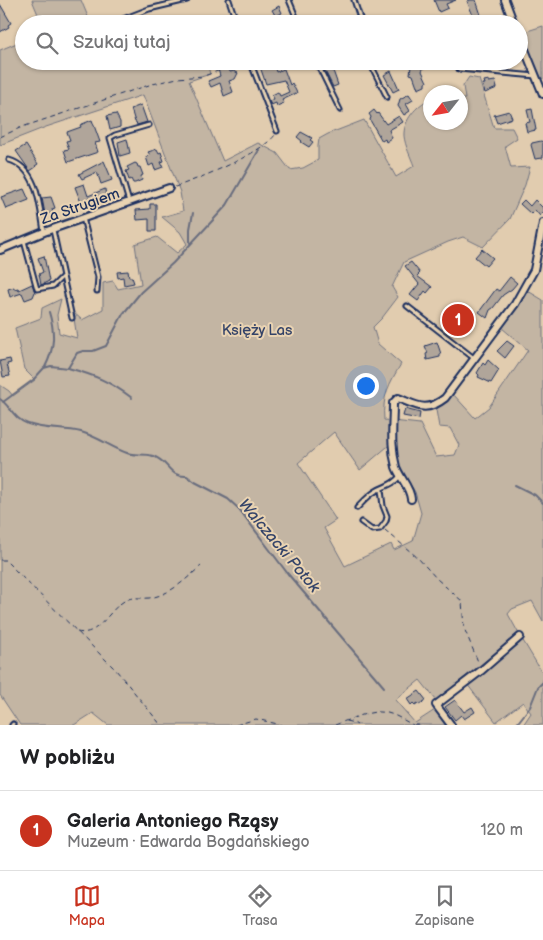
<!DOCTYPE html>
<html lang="pl">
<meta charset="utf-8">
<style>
:root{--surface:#fff;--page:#f2f2f2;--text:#202124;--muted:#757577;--line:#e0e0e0;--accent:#c8321e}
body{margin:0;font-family:"Balsamiq Sans",sans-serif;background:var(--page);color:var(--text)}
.compass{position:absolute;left:423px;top:85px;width:45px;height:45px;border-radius:50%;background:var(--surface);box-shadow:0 1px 4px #0004;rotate:239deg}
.you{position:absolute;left:365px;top:385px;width:18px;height:18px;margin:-12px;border:4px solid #fff;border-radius:50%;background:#1a73e8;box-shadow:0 0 0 8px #1a73e833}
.badge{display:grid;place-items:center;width:32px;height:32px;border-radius:50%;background:var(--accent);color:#fff;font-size:16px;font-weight:700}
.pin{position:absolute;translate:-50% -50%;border:2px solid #fff;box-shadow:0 1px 5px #0006}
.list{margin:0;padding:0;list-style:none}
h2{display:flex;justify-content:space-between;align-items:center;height:65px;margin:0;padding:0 20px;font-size:21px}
h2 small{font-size:16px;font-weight:400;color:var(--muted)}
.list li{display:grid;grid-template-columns:32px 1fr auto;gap:15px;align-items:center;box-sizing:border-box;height:80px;padding:0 20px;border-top:1px solid var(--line)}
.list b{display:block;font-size:19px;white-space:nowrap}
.list p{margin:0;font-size:16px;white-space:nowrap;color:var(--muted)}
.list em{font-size:16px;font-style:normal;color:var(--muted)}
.icon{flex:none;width:28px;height:28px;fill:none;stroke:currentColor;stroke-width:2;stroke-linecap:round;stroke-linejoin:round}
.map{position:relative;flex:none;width:543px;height:725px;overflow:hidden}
.search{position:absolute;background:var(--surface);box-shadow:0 1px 4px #0004;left:15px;right:15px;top:15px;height:55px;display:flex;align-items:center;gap:12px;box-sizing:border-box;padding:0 18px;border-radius:28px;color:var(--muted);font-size:19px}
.sheet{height:145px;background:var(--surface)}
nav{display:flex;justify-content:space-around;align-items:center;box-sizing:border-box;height:70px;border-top:1px solid var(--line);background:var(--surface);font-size:14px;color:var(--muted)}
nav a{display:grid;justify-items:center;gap:2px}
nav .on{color:var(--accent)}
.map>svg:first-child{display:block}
.green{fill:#c3b5a3;stroke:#6f7280;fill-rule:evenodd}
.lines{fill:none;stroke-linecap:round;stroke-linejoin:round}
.stream{stroke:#696d7e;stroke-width:2}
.building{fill:#b0a59a;stroke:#1b2f5e}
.service-casing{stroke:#1b2f5e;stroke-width:7}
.minor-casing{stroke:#1b2f5e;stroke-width:10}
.path{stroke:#1b2f5e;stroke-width:1;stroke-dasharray:5 4;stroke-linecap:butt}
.service{stroke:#e9d3b2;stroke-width:3}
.minor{stroke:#e9d3b2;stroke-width:6}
.labels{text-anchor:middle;stroke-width:4;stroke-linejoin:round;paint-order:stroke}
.street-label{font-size:15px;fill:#1b2f5e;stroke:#e9d3b2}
.park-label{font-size:15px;fill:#344368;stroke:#e9d3b2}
.water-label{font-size:16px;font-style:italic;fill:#354469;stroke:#e9d3b2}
</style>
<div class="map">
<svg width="543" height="725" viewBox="0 0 543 725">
<rect width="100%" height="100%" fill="#e1ccaf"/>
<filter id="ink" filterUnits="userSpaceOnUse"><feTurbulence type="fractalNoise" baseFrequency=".02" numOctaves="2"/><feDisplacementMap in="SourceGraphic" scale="10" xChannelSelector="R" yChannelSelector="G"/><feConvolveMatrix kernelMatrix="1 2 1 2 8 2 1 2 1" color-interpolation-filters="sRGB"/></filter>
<g filter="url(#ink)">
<path class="green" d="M32,0H81L91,24H42Z
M543,26V79L538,75L521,33Z
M24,40V61H204L207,63L210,74L189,81L223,161L258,143L277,153L290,170L303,168L318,160V146L319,139L328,134L364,120L396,177L414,166C411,157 405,146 404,136C403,120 417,105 430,99V122H460L461,99H465L463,86L469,77L479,79L494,128H512L517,138L505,146L511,168L530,167L525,185L510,219L483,247L463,237L448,242L404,262L392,287L398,297L382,318L373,327L378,344L401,364C389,384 382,396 384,420L420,424L436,457L455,455L459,445L450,428L439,427L436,410L453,394L475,418L489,407L528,350L502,328L528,291L543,300V621L532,601L512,609L508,614L519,634L436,700L420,680L395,700L415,723L435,710L448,725H108L93,713L74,725H20L0,695V385L9,391L13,396L35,380L24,369L15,328L41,318L42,308L61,299L57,315L59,333L77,338L73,312L82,320L103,309V283L113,281L118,289L141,284L135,244L157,237L177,253L187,244L180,232L162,217L183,211L180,192L143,95L46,127L0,145V50ZM334,432L360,470L394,441L400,468L415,492L421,513L413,541L394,550L391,544L345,566L324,528L336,520L298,463Z
M522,639L543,674V725H523L531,713L523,702L496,722L467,684Z"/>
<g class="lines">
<path class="stream" d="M190,243V229L193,213
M45,367C55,348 55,332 49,312
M68,368C94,375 111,382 132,398
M0,399C11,407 14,419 28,424C45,430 64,428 81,432C98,437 111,447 127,453C134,456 145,453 153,456C170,462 168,477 187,476L195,482L228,499L239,509L288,574L384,687
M3,402L33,380L44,368L51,366L68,368L77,353L83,351H93L106,346L123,314L141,292L173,263L227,205L259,150
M515,485L535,495L543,503
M516,725L530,707L538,687L543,682"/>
</g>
<path class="building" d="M434,0H456L446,4L448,8L439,12Z
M471,0H476L481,15L474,18L467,1Z
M0,4L11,23L8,25L9,27L0,32Z
M279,6L282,13L278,15L282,21L272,24L270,18L275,15L272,10Z
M219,61H227L230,72L234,71L238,73L235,79L229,81L233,92L224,96L220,83L211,87L208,81L220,76L216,62Z
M258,61H273L276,72L284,69L290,85L292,83L297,93L282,100L284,103L277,106L276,103L271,105L269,101L274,99L272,95L278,92L280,96L289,92L284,80L266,84Z
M415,61H427L422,71L427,82L425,83V86L418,89L413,75L410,74L411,66H414Z
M331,65L338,85L333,87L324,69Z
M391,71L399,89L393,92L384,75Z
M489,80V82L495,81L497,88L485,93L482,84H485L484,81Z
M409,94L413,100L406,104L410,111L404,115L398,106L400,99Z
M141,105L147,122L137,125L136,122H135L131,109Z
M532,109L536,130L527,132L525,123L530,122L527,110Z
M374,110L377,114L378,113L386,124L399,116L403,122L389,130L392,138L386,142L385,139L382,141L370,120L371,117L369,114Z
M509,111L512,118L497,123L494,115Z
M116,114L120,122V127L110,130L107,116Z
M92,120L100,142L95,143L98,152L68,162L64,150L69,149L66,141L70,140L67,132L81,127L80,125Z
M301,132L312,138L310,140L313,142L309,147L301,142L302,141L297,137Z
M127,139L130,153L120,156L118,142Z
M541,141L543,142V158L535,159L531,145L532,143Z
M26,145L38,164L35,166L36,167L30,171L16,151Z
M157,149L159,153L161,152L164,161L161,162L163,167L155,170L153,164L149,166L146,157L150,155L148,152Z
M104,161L112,180L101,184L97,172L82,179L79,174Z
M135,163L137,164L138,167H140L143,175L141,176L142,180L135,183H133L131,179L129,180L126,171L129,170L127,167Z
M84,184L88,196L105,189L106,198L82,205L75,187Z
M24,189L29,200L6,209L1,197Z
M51,197L55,208L52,209L53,213L45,214L42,198Z
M524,200L530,206L535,200L543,208V213L540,216L535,210L531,214L520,204Z
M150,204H156V231H149V219L137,220L136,210L150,209Z
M482,249L493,258L486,266L475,257Z
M44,256L49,281L41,285L39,274L43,272L38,258Z
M411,262L420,273L417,276L432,287L427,293L425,291L418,301L410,295L419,284L405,266Z
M128,271L129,277H132L134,283L124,285L123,277L118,278L117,272Z
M510,277L517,283L512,289L503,295L493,308L490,310L487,318L479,312L496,289L499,291Z
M32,284L35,292L33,297L25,300L22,293L10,297L8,289L14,287V289L18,288L19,290Z
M457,311L466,318L459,327L450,321Z
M507,341L514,346L505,358L497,351Z
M437,342L441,354L440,355V357L427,360L426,354L428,353L425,346Z
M10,359L11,363L7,364L10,376L3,377L0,361Z
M488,360L499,370L491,383L478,377L479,375L477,373L483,363L485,365Z
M405,409L420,413L419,419L403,416Z
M419,691L426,700L419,705L418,703L415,705L413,703L411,705L407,699Z
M455,700L464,712L472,707L475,712L464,719L461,715L455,720L445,707Z"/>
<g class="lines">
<defs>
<path id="service" d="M229,0L237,24
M289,0L299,24
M354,0L362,24
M118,21L149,9L187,0
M250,61L277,131
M316,61L340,110
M369,61L387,97
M459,69L536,76
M9,160C38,168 40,207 44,232
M129,202L110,138L115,135L149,125
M83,218L98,277L97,291
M53,230L72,318
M24,241L37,289L53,286L62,277
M407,306L475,359
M357,508C363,502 369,495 376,491C386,485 392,486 400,476
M361,522L372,530L380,529L386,521L387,516L383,506L381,490
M12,725L13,724"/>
<path id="minor" d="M505,0L514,24
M519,35L543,94
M0,250L44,232L169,188
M411,499C410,487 400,478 396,467C390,445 393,425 393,403L398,398C418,406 426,413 445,398L515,304L534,270L543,223
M451,725L436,705L482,670L520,637"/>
</defs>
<use href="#service" class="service-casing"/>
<use href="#minor" class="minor-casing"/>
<path class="path" d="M0,137L22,127L149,85L177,78L204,76L245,61
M175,187C198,179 261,154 275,135
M385,530L418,558L437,579L462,601L464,628L479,664
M0,560H5L116,670L161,725
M77,632C100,637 108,609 126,600C134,596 141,599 149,598C170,595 185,580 201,566
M346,721L354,723L357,725
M236,725L256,719L282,725
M335,725C345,721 369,711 380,712C392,712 403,720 413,725
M414,725H420"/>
<use href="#service" class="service"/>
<use href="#minor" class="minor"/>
</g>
</g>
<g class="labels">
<g class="street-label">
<text transform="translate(80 206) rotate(-19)" y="5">Za Strugiem</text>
</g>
<g class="park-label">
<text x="257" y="335">Księży Las</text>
</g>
<g class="water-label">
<text transform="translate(280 545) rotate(50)" y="6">Walczacki Potok</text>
</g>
</g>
</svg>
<svg class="compass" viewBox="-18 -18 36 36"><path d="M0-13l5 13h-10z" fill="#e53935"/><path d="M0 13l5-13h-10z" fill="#757577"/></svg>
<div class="you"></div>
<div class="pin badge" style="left:458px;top:320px">1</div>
<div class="search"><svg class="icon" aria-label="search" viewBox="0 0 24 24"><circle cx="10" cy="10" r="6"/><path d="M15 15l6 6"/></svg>Szukaj tutaj</div>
</div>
<section class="sheet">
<h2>W pobliżu<small></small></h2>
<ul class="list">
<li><span class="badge">1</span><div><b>Galeria Antoniego Rząsy</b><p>Muzeum · Edwarda Bogdańskiego</p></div><em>120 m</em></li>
</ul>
</section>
<nav>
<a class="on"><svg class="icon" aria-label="map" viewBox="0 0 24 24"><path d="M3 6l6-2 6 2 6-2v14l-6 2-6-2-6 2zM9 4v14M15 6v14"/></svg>Mapa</a>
<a><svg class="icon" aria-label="directions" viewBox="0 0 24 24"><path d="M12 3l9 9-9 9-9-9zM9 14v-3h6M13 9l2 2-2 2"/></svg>Trasa</a>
<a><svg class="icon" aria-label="saved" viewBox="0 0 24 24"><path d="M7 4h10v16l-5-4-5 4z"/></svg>Zapisane</a>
</nav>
